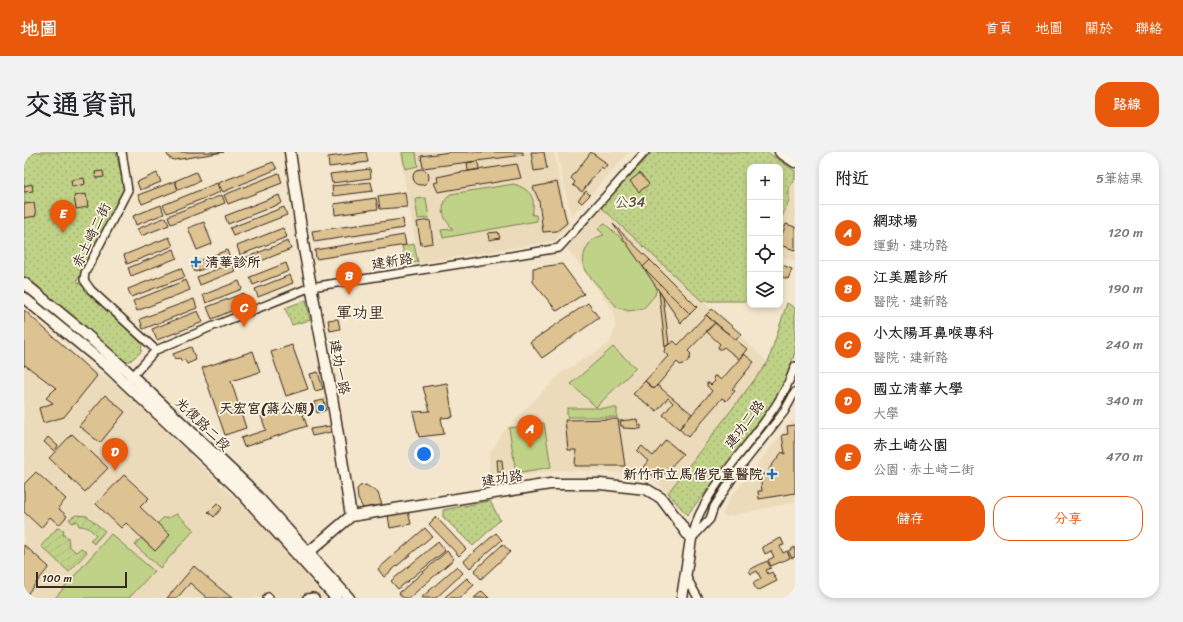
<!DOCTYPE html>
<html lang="zh-TW">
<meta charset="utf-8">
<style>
:root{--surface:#fff;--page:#f2f2f2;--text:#202124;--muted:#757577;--line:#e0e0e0;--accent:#ea580c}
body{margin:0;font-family:Sriracha,"LXGW WenKai TC",sans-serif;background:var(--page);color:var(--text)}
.controls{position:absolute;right:12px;top:12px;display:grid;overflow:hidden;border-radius:8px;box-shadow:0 2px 6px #0003}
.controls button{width:36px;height:36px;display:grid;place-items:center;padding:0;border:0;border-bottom:1px solid var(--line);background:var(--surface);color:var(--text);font:20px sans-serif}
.scale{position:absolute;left:12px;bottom:10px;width:91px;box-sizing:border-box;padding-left:4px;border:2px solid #3b2a1e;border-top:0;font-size:11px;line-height:14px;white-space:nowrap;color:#3b2a1e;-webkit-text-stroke:3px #fcf5e5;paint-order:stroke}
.you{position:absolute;left:400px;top:302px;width:14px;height:14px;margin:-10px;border:3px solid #fff;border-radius:50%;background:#1a73e8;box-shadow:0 0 0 6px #1a73e833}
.badge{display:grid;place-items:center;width:26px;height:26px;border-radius:50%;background:var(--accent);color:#fff;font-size:13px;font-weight:700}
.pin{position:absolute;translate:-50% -33px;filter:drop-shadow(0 1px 2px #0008)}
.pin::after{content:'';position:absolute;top:21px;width:14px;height:12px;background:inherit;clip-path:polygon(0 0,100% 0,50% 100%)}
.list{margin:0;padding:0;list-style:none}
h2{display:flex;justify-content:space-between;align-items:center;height:52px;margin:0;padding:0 16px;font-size:17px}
h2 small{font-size:13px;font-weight:400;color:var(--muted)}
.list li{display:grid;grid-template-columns:26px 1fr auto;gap:12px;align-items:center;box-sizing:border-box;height:56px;padding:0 16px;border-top:1px solid var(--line)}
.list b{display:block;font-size:15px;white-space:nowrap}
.list p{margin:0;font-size:13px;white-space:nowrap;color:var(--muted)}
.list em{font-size:13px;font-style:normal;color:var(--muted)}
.actions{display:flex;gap:8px;padding:12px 16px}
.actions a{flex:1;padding:9px 0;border:1px solid var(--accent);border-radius:16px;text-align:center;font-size:14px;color:var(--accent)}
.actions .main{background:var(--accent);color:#fff}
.icon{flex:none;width:22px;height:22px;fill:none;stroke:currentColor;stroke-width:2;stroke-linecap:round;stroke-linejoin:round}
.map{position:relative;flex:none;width:771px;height:446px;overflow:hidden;border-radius:16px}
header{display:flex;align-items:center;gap:24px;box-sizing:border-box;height:56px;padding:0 20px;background:var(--accent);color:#fff}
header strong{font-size:19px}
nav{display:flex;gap:22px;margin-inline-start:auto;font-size:14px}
.intro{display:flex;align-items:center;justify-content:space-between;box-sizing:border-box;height:96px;padding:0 24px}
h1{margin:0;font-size:28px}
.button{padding:10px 18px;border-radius:16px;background:var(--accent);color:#fff;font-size:14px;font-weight:700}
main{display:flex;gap:24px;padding:0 24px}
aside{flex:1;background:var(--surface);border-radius:16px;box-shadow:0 2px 6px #0003}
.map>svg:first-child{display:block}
.built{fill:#ecdbbb}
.grass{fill:#bfd287;stroke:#7d7e52}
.park{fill:url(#park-dots);stroke:#7d7e52}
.garden{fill:url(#garden-furrows);stroke:#7d7e52}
.building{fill:#ddc292;stroke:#3b2a1e}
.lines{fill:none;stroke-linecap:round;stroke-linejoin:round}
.street-casing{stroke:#3b2a1e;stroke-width:10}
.secondary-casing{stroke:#3b2a1e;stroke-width:13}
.street{stroke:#fcf5e5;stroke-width:7}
.secondary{stroke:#fcf5e5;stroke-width:10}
.poi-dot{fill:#1f6fb2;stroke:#fcf5e5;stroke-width:1.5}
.labels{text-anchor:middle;stroke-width:3.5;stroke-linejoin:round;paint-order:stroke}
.park-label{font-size:14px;fill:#5c5438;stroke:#fcf5e5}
.street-label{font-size:14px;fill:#3b2a1e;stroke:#fcf5e5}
.poi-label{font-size:14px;font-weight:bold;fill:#3b2a1e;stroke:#fcf5e5;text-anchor:end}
.quarter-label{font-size:16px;fill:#3b2a1e;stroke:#fcf5e5}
</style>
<header>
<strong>地圖</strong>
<nav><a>首頁</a><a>地圖</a><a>關於</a><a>聯絡</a></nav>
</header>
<div class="intro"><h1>交通資訊</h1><a class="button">路線</a></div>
<main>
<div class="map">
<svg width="771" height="446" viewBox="0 0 771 446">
<defs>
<pattern id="park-dots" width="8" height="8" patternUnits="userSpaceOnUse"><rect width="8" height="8" fill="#bfd287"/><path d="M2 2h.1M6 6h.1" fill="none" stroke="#a5b474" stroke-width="1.8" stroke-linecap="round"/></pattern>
<pattern id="garden-furrows" width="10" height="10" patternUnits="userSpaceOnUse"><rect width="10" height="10" fill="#bfd287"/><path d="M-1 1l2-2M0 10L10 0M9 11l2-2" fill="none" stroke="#a5b474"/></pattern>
</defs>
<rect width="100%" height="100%" fill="#f3e6cc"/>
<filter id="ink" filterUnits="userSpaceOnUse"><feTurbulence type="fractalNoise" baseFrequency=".025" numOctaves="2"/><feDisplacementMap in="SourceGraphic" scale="8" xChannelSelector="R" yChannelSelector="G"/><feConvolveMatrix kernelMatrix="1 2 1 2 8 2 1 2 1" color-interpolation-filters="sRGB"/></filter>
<g filter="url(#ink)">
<path class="built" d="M376,0H530L545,72L531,89L395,111Z
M533,0H605L547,65Z
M771,27V109L756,104V69L765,49V36Z
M577,55L744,210L671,309L644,341L630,328L608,321L534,318L465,329V303L480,279L537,221L585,192L591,176L590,160L543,96Z
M0,161L80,226L88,228L93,231L102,241L218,353L256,393L301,446H0Z
M770,267L771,350L701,365L698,362L709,342Z"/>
<path class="grass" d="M378,0H392L394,14L381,17Z
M490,32C507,38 512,45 508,63H512L513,69L419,86L417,78L429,77C418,66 415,54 426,42Z
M402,46L405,66L394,67L391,47Z
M580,71L629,115L633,135L631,143L619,157L604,159L593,155L561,119C556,103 563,87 580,83L574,77Z
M390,92L394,110L382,112L378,94Z
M589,195L612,216L572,255L547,232Z
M543,256H593V265H543Z
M520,271L527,315L492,321L485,276Z
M153,362L170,378L136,416L111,393L117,386L131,399L134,371L139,366H144Z
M87,382L130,419L105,446H31Z"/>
<path class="park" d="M0,0H92L100,37L53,129L118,192L117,200L106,209L98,210L64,178L0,125Z
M628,0H743L771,19V27L765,36V49L756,69V15H726V140L722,149H678L577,55L614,15H615Z
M282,148L286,168L268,173L261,156Z
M763,151L771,156V200L755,249L663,363L644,341L744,210Z
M466,349L476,368L449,394L419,365V358Z"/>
<path class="garden" d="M52,363L63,364L81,379L70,392L66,388L72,383C66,377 63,374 55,374L53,369L48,371L45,367Z
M33,376L40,378L39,383L44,385L45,394L52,400L57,396L63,400L45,420L17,394Z"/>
<path class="building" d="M142,0H200L150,8L145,6Z
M342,0L344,10L305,15L304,5Z
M426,0H499V3L399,16L397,4Z
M507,0H520L523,17L510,19Z
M567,0L581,10L580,11L583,13L580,17L577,15L558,40L549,33L551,30L547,26Z
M454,9L455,17L444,19L443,11Z
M249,10L253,17L199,40L194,31Z
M493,12L497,26L414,40L410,31L414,30L413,25L432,21Z
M389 25a8 8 0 1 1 16 0a8 8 0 1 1-16 0Z
M346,17L347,26L308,31L306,22Z
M79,19L80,25L72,26L71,20Z
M172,20L176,29L154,38L151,29Z
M133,21L137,30L116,38L113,30Z
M255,21L258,31L204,52L200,43Z
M616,21L625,32L615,40L606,29Z
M60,26L61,32L48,35L47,28Z
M151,29L154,38L118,52L114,43Z
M347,30L349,39L309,44L308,34Z
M533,30L543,71L533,79L519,80L515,49L509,35Z
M193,31L196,40L143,61L139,53Z
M8,32L9,39L0,40V34Z
M562,39L566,43L558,51L554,48Z
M381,40L383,55L356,57L354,44Z
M62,42L64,55L52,57L50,44Z
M198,43L201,51L147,72L144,64Z
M255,43L258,51L204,72L201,64Z
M352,46L354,57L311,63L310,52Z
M10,51L12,64L0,66V52Z
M137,53L140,62L112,73L109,64Z
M260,55L263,63L209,84L206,76Z
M142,65L145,73L117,84L113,77Z
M379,67L380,76L290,90L288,79Z
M406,68L409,91L397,93L393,70Z
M180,70L188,92L173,98L164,76Z
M589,72L626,108L619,115Z
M762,72L771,75V98L756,93V88Z
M259,76L263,85L216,103L213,94Z
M474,80L476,86L465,88L464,81Z
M380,83L382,93L292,107L291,98Z
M145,85L149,94L103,112L100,103Z
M264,89L267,97L222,115L218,107Z
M150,97L153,106L107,124L104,116Z
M203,98L206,107L171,120L167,112Z
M626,108L673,155L666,162L619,115Z
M208,111L211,119L176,133L173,125Z
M262,111L265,119L229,133L226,125Z
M538,112L560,142L533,159L509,130V116Z
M756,112L768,117L764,127L756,124Z
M619,115L666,162L657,171L639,145Z
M157,116L161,125L107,145L104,137Z
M266,123L269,131L234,145L231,137Z
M162,128L166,138L113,159L109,149Z
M215,129L218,137L182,151L179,143Z
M635,139L639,145L645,192L641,195Z
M220,141L224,152L188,167L183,155Z
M170,147L173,156L119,177L116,167Z
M564,151L575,166L518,206L506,190Z
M688,157L717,182L712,188L682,163Z
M0,158L73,224L40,265L19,271L15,256L29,251L22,246L32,236L1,213L0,215Z
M174,159L179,170L133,188L128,177Z
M682,163L691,171L664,199L667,202L666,206L662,211L656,213L653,210L630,237L621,229L644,204L640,200L641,195L650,189L654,193Z
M314,167L316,177L306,179L304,168Z
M691,171L723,197L715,207L700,195L697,197H695L694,195L696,192L682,179Z
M268,193L284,237L262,244L247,200Z
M167,195L172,208L163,212L161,208L157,209L156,206L151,207L149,202Z
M229,199L236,220L207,229L222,276L201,283L178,216Z
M720,202L730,210L708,237L711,239L702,249L698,246L664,285L655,277L688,239L683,234V231H685L687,233L691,229L689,227L690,224H692L697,228Z
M294,220L299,237L291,239L286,222Z
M621,229L630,237L633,233L668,262L655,277L639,263L649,251L644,246L633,259L609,242Z
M423,231L429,265L417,266L420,282L395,285L389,260L406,259L399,235Z
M81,243L101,260L76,291L55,274Z
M300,248L302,258L293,261L290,250Z
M275,251L283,274L220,295L217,286L242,278L237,264Z
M594,267L601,314H551L552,298H544L541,268Z
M613,267L614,273H617V277L599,276V274H597L596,269Z
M771,273V341L735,347L734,339H738L736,323L747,321L745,317L758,300L761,302L758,283L764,282L763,274Z
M306,274L307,280L288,284L286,277Z
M48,282L84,316L61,340L25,306Z
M24,285L34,294L30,299L20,290Z
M642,288L659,302L634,328L619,315L624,309L613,299L618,294L629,304Z
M473,308H478L479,320H474Z
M12,320L42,347L34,356L43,364L35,373L26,365L17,376L0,360V332Z
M100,323L125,346L116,355L146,383L131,399L102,371L97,376L72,352Z
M342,333L354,341L358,353L339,356L334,347L333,337L336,334Z
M193,351L198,356L190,365L184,360Z
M384,359L387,372L366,376L364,363Z
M412,365L442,397L435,404L405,372Z
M401,376L408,384L360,425L354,417Z
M472,381L478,388L446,416L440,409Z
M757,386L760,393L756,394L759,401L763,399L766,406L747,414L744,408L750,405L747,399L741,402L738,395Z
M414,390L421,399L374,437L367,429Z
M479,392L486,400L457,427L450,419Z
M0,393L25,415L4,441V446H0Z
M771,395V405L768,406L764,399Z
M423,399L430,407L385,446H379L375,441Z
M743,409L747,416L742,418L744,422L748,420L753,429L733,439L729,431L737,427L733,419L727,422L725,418Z
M170,414L187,429L208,446H183L166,431L153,446H143Z
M433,414L439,421L412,446H397Z
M443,426L450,433L436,446H420Z
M458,439L465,446H450Z"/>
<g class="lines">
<defs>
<path id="street" d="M98,0L104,38L61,121L60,128L67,138L132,198
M106,227L132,198L187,175L287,135L481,105L535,96L621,0
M670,384L686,367L690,355L711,322L760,260L771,240
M667,387C670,379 672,369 676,361C696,321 728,290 752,253C760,241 766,228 771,214
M662,424L674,446
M243,446L244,445L245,446
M283,446L289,445L291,446"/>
<path id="secondary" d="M266,0L280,97L308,245L327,364
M756,0L771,10
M0,131L58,179L101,217L224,334L325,446
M0,146L84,215L213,336L312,446
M278,406L327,364L526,332H576L622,337L637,346L649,362L667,387L658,446"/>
</defs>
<use href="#street" class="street-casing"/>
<use href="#secondary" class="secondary-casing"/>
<use href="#street" class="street"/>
<use href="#secondary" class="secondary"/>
</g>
</g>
<g class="poi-dot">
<path d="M170 104h4v4h4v4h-4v4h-4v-4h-4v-4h4z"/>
<circle cx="297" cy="256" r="4"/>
<path d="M746 316h4v4h4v4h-4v4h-4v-4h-4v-4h4z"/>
</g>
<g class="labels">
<g class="park-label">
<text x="606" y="55">公34</text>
</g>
<g class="street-label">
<text transform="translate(67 83) rotate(-64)" y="5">赤土崎二街</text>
<text transform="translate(368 109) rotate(-9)" y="5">建新路</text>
<text transform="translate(316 215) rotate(79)" y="5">建功一路</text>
<text transform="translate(179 272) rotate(44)" y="5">光復路二段</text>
<text transform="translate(720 272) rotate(-53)" y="5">建功二路</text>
<text transform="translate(478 326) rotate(-9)" y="5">建功路</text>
</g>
<g class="poi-label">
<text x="181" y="115" text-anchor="start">清華診所</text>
<text x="289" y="261">天宏宮(蔣公廟)</text>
<text x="739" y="327">新竹市立馬偕兒童醫院</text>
</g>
<g class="quarter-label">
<text x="336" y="166">軍功里</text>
</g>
</g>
</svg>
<div class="controls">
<button>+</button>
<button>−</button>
<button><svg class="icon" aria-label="locate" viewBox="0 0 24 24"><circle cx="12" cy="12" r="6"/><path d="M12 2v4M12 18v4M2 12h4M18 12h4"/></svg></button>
<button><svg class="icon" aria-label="layers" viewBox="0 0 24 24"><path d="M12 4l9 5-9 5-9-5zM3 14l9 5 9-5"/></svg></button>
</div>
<div class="scale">100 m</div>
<div class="you"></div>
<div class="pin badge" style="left:506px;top:296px">A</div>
<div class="pin badge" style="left:325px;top:143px">B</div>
<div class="pin badge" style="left:220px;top:175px">C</div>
<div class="pin badge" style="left:91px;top:319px">D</div>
<div class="pin badge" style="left:39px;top:81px">E</div>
</div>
<aside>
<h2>附近<small>5筆結果</small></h2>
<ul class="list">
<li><span class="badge">A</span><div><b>網球場</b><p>運動 · 建功路</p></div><em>120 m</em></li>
<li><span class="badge">B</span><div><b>江美麗診所</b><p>醫院 · 建新路</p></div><em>190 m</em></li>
<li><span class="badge">C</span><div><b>小太陽耳鼻喉專科</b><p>醫院 · 建新路</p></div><em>240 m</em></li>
<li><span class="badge">D</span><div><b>國立清華大學</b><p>大學</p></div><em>340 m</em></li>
<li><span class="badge">E</span><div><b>赤土崎公園</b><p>公園 · 赤土崎二街</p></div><em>470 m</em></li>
</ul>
<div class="actions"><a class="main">儲存</a><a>分享</a></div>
</aside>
</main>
